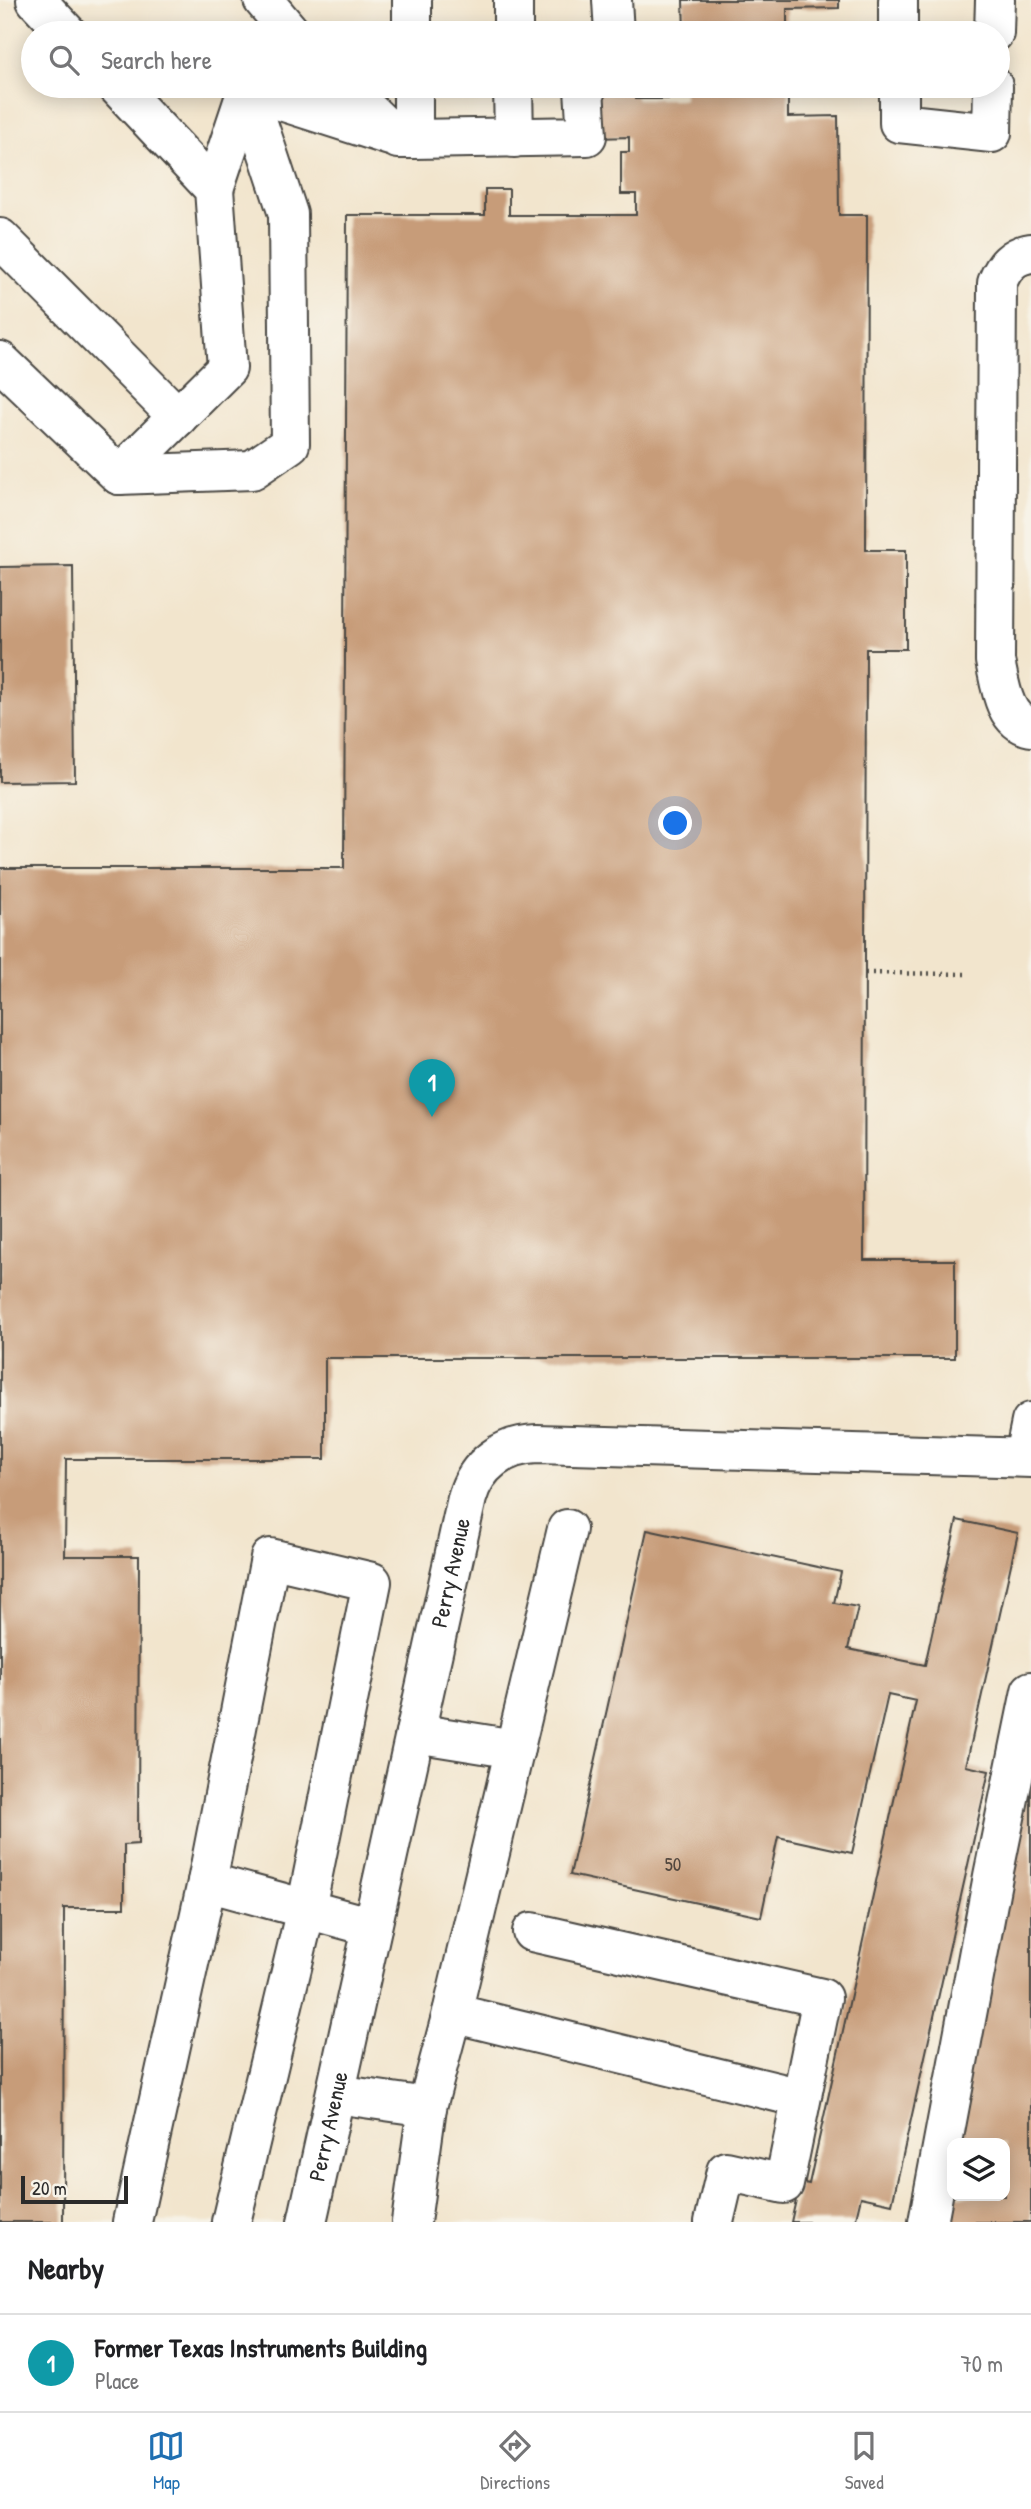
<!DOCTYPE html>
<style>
:root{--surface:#fff;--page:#f6f6f6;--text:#202124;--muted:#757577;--line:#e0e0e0;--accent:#1f6fb2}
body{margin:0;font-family:"Patrick Hand",sans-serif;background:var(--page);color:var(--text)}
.controls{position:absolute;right:21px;bottom:21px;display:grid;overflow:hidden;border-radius:14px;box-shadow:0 4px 18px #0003}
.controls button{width:63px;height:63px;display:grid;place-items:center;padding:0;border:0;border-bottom:2px solid var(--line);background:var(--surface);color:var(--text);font:35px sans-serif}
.scale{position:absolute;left:21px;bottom:18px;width:107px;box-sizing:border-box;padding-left:7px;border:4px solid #2b2b2b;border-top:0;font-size:19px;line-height:24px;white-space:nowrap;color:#2b2b2b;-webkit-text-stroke:5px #f7f3e8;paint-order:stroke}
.you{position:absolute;left:676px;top:824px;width:24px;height:24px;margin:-18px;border:5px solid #fff;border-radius:50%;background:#1a73e8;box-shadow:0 0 0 10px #1a73e833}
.badge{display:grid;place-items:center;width:46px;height:46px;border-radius:50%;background:var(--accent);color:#fff;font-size:23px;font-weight:700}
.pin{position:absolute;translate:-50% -58px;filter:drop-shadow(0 2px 4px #0008)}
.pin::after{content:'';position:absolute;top:37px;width:24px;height:21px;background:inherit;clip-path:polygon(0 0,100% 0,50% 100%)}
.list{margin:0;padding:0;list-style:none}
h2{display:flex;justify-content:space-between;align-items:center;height:91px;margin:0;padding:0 28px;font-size:30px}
h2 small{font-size:23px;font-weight:400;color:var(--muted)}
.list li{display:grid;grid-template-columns:46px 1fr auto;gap:21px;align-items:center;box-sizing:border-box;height:98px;padding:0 28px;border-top:2px solid var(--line)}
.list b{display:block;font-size:26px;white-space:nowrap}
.list p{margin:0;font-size:23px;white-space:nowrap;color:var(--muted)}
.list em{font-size:23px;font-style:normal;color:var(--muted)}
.icon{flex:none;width:38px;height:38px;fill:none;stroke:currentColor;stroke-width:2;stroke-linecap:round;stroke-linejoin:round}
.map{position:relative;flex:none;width:1031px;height:2222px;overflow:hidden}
.search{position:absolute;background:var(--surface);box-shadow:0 4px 18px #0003;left:21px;right:21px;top:21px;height:77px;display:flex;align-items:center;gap:18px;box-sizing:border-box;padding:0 24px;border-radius:38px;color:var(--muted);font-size:26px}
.sheet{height:189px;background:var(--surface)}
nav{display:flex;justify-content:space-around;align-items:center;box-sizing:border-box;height:98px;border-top:2px solid var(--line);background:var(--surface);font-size:19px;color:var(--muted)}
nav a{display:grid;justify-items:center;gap:4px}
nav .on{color:var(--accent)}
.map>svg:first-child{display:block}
.building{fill:#c79c79;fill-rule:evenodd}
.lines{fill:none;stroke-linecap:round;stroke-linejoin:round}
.minor-casing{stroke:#494743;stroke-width:42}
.path{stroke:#494743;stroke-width:4.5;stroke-dasharray:2 5;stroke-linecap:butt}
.minor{stroke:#fff;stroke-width:38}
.labels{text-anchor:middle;stroke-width:5;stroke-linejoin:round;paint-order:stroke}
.number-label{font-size:19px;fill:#52473e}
.street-label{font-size:23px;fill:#2b2b2b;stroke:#f7f3e8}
</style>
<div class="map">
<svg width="1031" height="2222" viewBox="0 0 1031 2222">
<rect width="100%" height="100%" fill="#f7f3e8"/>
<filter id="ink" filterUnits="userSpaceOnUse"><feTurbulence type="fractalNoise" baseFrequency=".0143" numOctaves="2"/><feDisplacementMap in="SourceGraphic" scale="14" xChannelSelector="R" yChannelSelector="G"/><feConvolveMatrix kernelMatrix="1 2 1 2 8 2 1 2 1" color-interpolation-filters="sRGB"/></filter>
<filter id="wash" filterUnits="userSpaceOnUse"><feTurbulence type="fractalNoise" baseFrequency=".00686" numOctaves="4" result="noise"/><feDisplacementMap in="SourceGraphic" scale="28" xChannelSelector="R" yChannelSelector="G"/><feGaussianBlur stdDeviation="1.57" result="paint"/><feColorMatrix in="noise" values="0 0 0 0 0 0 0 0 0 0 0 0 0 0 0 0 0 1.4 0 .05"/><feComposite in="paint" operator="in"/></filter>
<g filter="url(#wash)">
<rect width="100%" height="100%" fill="#f2e5cd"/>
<g id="blocks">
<path class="building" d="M683,0H839V8L787,9V33H684Z
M684,86H788V117L838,116L839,215H867L866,550H906V649H866L864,1260H955V1358H325V1459H66L65,1556H139L138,1844L124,1845V1908H64L63,2222H0V868H344L347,215H485V189H509V215H636V194H621V152H629V137L598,138L597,88H636V99H684Z
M73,566L75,781L0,782V567Z
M957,1520L1018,1533L966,1766L989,1771L892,2204L861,2197L855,2222H791L800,2182L809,2184L916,1701L888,1695L852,1853L778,1837L761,1917L570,1875L647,1530L841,1572L834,1603L858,1607L848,1649L925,1665Z
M1031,1764V2222H934ZM952,2143H1005V2196H952Z"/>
</g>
</g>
<g filter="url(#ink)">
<use href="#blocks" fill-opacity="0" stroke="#494743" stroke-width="2"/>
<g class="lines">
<defs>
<g id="minor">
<path d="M36,0L67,33"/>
<path d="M263,0L291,33"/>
<path d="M412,0V33"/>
<path d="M513,0V33"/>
<path d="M612,0L614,33"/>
<path d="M898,0V33"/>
<path d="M994,33L995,0"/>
<path d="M343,86L398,139H413L587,136L584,89L587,86"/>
<path d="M413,86V139"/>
<path d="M513,86L514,138"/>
<path d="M899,86V123L992,133L993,86"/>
<path d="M214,189L247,90L390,136"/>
<path d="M0,238L178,417"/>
<path d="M1031,253C1012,256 1004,266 997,283L995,661C1000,683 1003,721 1031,727"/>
<path d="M0,361L119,475L227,368L214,189L117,86"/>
<path d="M119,475L252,470L290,444L288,214L247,90"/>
<path d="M1024,1456L1031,1422"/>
<path d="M415,1733L515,1749"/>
<path d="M207,1882L270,1558L372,1582L306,1909L231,2222"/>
<path d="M532,1932L822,1998L784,2184L726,2171L714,2222"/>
<path d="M452,2013L567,1529"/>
<path d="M336,2094L427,2107L411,2222"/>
<path d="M427,2107L452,2013L801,2098"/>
<path d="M132,2222L207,1882L372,1927"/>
<path id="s1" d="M307,2222L467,1498C476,1465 503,1445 537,1444L1031,1458"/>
<path d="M928,2222L993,1876L1031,1691"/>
</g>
</defs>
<use href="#minor" class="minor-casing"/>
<path class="path" d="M865,973L970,974"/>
<use href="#minor" class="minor"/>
</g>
</g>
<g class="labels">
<g class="number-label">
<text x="673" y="1871">50</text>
</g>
<g class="street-label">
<text dy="8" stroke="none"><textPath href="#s1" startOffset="665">Perry Avenue</textPath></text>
<text dy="8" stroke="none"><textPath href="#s1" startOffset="98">Perry Avenue</textPath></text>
</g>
</g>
</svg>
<div class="controls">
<button><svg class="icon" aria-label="layers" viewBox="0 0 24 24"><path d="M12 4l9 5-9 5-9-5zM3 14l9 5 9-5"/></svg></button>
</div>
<div class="scale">20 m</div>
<div class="you"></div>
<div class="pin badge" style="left:432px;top:1117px;background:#0f9aa8">1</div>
<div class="search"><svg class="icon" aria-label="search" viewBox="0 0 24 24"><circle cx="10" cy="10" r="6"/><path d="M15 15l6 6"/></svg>Search here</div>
</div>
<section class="sheet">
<h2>Nearby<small></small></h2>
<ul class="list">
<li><span class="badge" style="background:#0f9aa8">1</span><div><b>Former Texas Instruments Building</b><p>Place</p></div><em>70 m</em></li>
</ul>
</section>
<nav>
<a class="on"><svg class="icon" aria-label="map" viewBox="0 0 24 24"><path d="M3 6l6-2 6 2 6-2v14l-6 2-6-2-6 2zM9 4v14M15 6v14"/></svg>Map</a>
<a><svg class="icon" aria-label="directions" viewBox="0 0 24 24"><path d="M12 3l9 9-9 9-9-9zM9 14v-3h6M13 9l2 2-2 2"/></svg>Directions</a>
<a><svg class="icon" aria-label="saved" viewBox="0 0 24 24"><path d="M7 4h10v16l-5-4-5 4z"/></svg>Saved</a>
</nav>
